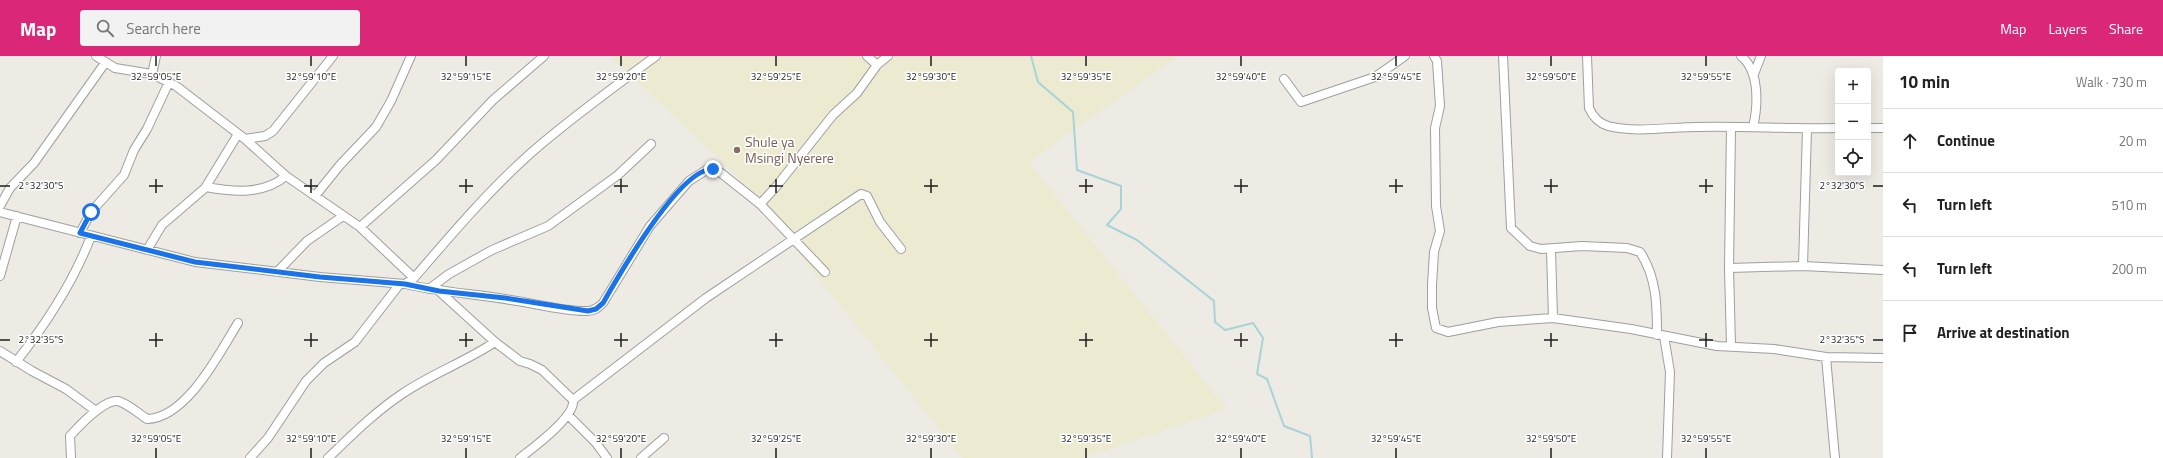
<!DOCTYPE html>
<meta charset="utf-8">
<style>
:root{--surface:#fff;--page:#f2f2f2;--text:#222;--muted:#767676;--line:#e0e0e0;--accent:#db2777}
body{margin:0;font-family:"Titillium Web",sans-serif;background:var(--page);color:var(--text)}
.controls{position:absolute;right:12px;top:12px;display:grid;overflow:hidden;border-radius:4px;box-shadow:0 4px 16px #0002}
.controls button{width:36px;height:36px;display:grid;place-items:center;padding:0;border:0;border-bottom:1px solid var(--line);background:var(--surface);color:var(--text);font:20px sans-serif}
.stop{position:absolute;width:12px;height:12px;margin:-9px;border:3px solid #1a73e8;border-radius:50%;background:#fff}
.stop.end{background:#1a73e8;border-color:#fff;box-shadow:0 1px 4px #0008}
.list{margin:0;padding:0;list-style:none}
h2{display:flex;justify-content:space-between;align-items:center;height:52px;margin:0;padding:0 16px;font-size:17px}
h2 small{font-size:13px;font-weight:400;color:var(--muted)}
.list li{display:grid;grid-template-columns:26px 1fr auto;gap:12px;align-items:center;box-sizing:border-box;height:64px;padding:0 16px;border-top:1px solid var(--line)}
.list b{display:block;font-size:15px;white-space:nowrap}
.list em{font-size:13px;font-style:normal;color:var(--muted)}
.icon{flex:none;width:22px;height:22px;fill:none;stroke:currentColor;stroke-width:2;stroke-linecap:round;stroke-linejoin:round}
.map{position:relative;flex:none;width:1883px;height:402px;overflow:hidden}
header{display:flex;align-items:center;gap:24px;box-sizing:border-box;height:56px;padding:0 20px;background:var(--accent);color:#fff}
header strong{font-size:19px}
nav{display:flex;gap:22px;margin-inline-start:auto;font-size:14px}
.search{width:280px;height:36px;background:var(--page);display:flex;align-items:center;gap:10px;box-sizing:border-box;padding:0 14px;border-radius:4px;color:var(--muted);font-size:15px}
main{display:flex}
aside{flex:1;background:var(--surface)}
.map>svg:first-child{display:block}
.farmland{fill:#ecead0}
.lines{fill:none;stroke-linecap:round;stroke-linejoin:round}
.stream{stroke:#a7d4d9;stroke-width:2}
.minor-casing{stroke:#9f9f9f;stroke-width:10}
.minor{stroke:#fff;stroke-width:8}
.route{stroke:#1a73e8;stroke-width:5}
.ticks{fill:none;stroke:#1e1e1e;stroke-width:1.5}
.education-dot{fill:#8d6e63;stroke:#fff;stroke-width:1.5}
.labels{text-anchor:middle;stroke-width:3;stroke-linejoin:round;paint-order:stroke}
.education-label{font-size:14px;fill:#785e54;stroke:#fff;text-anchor:start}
.ticks-label{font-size:10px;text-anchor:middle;fill:#1e1e1e;stroke:#fff;stroke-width:3;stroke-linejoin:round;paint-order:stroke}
</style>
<header>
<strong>Map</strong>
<div class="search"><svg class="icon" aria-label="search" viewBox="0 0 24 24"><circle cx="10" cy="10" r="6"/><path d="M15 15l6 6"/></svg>Search here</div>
<nav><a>Map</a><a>Layers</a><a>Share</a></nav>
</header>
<main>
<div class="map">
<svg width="1883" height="402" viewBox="0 0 1883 402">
<rect width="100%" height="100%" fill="#eeeae4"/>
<path class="farmland" d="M610,0H1179L1029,106L1227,353L1082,402H962L736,119Z"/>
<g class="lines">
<path class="stream" d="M1031,0L1038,26L1073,56L1077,114L1121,130V153L1107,169L1137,184L1214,245L1215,266L1225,274L1253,267L1263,282L1257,318L1267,323L1284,370L1310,380L1312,402"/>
<defs>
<path id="minor" d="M96,0L115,12L152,18L176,30L245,83L286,120L360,171L414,222
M867,0L877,9
M1434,0L1437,5L1440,50L1435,72L1436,150L1440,175L1434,196L1432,229V252L1436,272L1448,276L1498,266L1553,262L1631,273L1717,290L1774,293L1826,301L1883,302
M1503,0L1511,172L1530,190L1541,193L1582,190L1627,192L1640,196C1657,222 1657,250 1657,279
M1587,0L1589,52C1593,61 1598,67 1608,70C1634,77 1671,71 1697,71C1744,70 1791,73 1838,72
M1741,0C1760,15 1758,50 1753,71
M152,18L156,0
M1754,18L1761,0
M1284,23L1301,46L1375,21L1405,0
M1868,72H1883
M245,83L265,80L273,75L333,0
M206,131C233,136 263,139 286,120
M315,140L340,109L376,71L391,45L411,0
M760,148L775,132L833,59L857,37L877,9L888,0
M0,150L10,132L34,107L105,7
M0,156L195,206L320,221L405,228L414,222C451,179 489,134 532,96C571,62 614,31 656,0
M360,171L436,104L493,44L544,0
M80,177L91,156L124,119L134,94L147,73L169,26
M147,194L162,169L205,132L238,78
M1551,194L1553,262
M1803,210L1807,73
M1729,212L1803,210L1883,214
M277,216L307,185L343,160
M0,220L17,160
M405,228C440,236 476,238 511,244C533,247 565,256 587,255C594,255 598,252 603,247L650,170L689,125L708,113H713L721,117L760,148L825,216
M429,233L449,218L492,194L548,170L618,119L651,88
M439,235L495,286L520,305L530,308L542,314L573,344C576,360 533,392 520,402
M1664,280L1670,316L1667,402
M1731,290L1729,212L1731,71
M0,295L32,315L66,333L96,355
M1826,301L1835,402
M16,306C46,268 74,225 91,180
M573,344L706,242L861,138L867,140L880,166L901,193
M568,359L596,387L607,402
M71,402L70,380C78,371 104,343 118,345C127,347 139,358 147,363C187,362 220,296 238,267
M250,402L268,382L306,325L324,307L355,286L399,229
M328,402C351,380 375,356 402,338C431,318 465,306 495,286
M641,402L664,382"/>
</defs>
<use href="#minor" class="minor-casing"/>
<use href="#minor" class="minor"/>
</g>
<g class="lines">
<path class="route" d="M91,156L80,177L195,206L320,221L405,228L439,235L505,242L588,255L596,253L603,247C619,219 680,112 713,113"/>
</g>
<path class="ticks" d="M156,0V10M311,0V10M466,0V10M621,0V10M776,0V10M931,0V10M1086,0V10M1241,0V10M1396,0V10M1551,0V10M1706,0V10M156,123V137M311,123V137M466,123V137M621,123V137M776,123V137M931,123V137M1086,123V137M1241,123V137M1396,123V137M1551,123V137M1706,123V137M0,130H10M149,130H163M304,130H318M459,130H473M614,130H628M769,130H783M924,130H938M1079,130H1093M1234,130H1248M1389,130H1403M1544,130H1558M1699,130H1713M1873,130H1883M156,277V291M311,277V291M466,277V291M621,277V291M776,277V291M931,277V291M1086,277V291M1241,277V291M1396,277V291M1551,277V291M1706,277V291M0,284H10M149,284H163M304,284H318M459,284H473M614,284H628M769,284H783M924,284H938M1079,284H1093M1234,284H1248M1389,284H1403M1544,284H1558M1699,284H1713M1873,284H1883M156,392V402M311,392V402M466,392V402M621,392V402M776,392V402M931,392V402M1086,392V402M1241,392V402M1396,392V402M1551,392V402M1706,392V402"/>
<circle class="education-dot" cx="737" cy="94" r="4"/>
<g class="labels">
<g class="education-label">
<text x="745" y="91">Shule ya<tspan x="745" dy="16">Msingi Nyerere</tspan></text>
</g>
</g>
<g class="ticks-label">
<text x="156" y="24">32°59'05"E</text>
<text x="311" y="24">32°59'10"E</text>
<text x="466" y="24">32°59'15"E</text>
<text x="621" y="24">32°59'20"E</text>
<text x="776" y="24">32°59'25"E</text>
<text x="931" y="24">32°59'30"E</text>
<text x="1086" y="24">32°59'35"E</text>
<text x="1241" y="24">32°59'40"E</text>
<text x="1396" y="24">32°59'45"E</text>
<text x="1551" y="24">32°59'50"E</text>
<text x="1706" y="24">32°59'55"E</text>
<text x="41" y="133">2°32'30"S</text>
<text x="1842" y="133">2°32'30"S</text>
<text x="41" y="287">2°32'35"S</text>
<text x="1842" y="287">2°32'35"S</text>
<text x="156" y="386">32°59'05"E</text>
<text x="311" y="386">32°59'10"E</text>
<text x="466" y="386">32°59'15"E</text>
<text x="621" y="386">32°59'20"E</text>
<text x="776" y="386">32°59'25"E</text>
<text x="931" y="386">32°59'30"E</text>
<text x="1086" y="386">32°59'35"E</text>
<text x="1241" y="386">32°59'40"E</text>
<text x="1396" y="386">32°59'45"E</text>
<text x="1551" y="386">32°59'50"E</text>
<text x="1706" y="386">32°59'55"E</text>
</g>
</svg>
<div class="controls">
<button>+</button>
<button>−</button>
<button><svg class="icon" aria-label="locate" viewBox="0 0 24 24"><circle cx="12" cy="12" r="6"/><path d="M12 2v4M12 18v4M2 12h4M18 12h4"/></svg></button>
</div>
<div class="stop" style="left:91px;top:156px"></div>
<div class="stop end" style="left:713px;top:113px"></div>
</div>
<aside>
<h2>10 min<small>Walk · 730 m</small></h2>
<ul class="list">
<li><svg class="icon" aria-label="ahead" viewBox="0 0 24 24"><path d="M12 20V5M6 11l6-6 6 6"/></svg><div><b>Continue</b></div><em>20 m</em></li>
<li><svg class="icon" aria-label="left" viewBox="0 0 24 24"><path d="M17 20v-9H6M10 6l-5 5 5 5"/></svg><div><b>Turn left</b></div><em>510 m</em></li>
<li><svg class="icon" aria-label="left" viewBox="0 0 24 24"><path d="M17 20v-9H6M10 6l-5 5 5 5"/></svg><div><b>Turn left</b></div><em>200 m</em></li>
<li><svg class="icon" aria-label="arrive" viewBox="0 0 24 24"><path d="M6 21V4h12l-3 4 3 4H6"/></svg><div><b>Arrive at destination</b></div></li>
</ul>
</aside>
</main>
